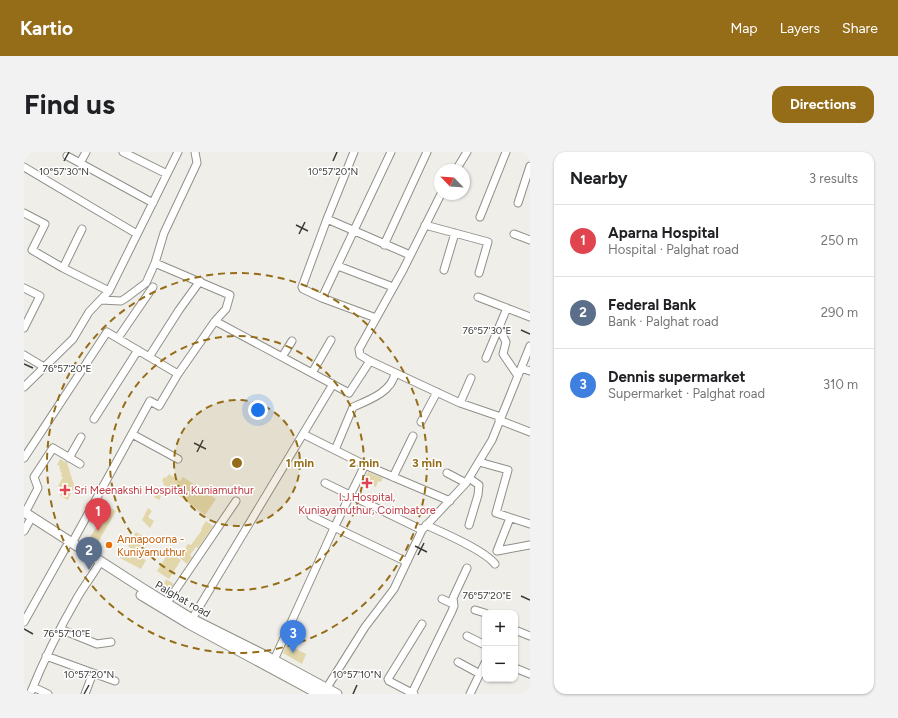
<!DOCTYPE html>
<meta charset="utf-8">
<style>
:root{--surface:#fff;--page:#f2f2f2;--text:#202124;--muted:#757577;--line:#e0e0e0;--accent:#956c17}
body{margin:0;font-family:Figtree,sans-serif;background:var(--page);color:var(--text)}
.controls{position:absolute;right:12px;bottom:12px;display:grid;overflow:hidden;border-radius:8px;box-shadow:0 1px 3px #0004}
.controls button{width:36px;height:36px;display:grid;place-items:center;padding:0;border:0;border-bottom:1px solid var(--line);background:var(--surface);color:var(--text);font:20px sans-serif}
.compass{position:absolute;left:410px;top:12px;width:36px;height:36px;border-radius:50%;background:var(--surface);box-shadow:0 1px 3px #0004;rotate:295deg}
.you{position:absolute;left:234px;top:258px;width:14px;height:14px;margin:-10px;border:3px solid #fff;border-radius:50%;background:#1a73e8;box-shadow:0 0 0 6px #1a73e833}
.badge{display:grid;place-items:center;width:26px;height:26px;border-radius:50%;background:var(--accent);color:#fff;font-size:13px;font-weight:700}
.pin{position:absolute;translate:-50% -33px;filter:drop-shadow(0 1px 2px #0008)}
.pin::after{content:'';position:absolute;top:21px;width:14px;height:12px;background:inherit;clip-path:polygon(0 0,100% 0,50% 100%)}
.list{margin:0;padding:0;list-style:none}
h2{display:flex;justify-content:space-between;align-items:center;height:52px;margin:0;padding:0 16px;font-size:17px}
h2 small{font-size:13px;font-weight:400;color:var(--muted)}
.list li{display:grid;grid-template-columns:26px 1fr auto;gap:12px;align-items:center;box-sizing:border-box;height:72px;padding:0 16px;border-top:1px solid var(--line)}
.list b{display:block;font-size:15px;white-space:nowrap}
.list p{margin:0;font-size:13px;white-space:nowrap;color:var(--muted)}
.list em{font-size:13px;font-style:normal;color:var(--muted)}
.map{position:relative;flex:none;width:506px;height:542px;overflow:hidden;border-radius:12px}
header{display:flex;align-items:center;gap:24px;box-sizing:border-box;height:56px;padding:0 20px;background:var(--accent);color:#fff}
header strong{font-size:19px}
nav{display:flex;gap:22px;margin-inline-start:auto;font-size:14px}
.intro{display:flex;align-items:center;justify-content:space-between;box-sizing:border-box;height:96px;padding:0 24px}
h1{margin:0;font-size:28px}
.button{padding:10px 18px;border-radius:12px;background:var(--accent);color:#fff;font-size:14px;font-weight:700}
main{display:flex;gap:24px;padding:0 24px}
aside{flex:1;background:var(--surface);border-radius:12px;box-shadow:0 1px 3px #0004}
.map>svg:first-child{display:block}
.building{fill:#e2d7aa}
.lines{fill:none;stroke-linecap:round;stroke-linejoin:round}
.minor-casing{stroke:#908f89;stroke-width:9}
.major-casing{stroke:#908f89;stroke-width:11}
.minor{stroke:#fff;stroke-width:7}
.major{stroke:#fff;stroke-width:9}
.ticks{fill:none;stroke:#393937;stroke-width:1.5}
.ring{fill:none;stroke:#956c17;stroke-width:2;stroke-dasharray:7 5}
.health-dot{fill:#e0444e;stroke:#fff;stroke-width:1.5}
.food-dot{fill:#e8710a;stroke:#fff;stroke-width:1.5}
.labels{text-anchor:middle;stroke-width:3;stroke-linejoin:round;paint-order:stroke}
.health-label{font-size:11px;fill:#be3a42;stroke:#fff;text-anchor:start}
.food-label{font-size:11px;fill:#c56008;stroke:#fff;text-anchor:start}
.street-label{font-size:11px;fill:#393937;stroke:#fff}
.ticks-label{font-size:10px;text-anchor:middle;fill:#393937;stroke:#fff;stroke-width:3;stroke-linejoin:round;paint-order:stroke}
.centre{fill:#956c17;stroke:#fff;stroke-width:2}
.ring-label{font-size:12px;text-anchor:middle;font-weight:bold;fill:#956c17;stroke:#fff;stroke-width:3;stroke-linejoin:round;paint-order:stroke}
</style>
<header>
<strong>Kartio</strong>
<nav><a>Map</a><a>Layers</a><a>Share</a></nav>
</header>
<div class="intro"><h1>Find us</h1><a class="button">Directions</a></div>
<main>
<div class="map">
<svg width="506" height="542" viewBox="0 0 506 542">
<rect width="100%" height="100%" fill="#efeee9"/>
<path class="building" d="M36,307L43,311L49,330L50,331L49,333L55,335L53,340L48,338L44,348L36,344L40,337L34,334L39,325L37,324L38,321L36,320L37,318L35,317L36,314L33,313Z
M344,320L359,326L357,330L354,329L352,335L346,333L345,335L338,332Z
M145,322L156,329L159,325L192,347L181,363L139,332L140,330L138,329L140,325L142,326Z
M135,337L139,340L135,348L130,345Z
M85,355L92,359L73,392L65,387Z
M124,356L128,359L124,365L130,369L126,376L118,368Z
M182,369L189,374L174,396L172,395L166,403L168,405L163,412L155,405L164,392L167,393L178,378L177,377Z
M112,380L121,385L111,403L122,408L117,417L96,406L98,401L102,403L106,395L104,394Z
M145,400L157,408L145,427L133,419Z
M142,427L150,432L147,436L140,432Z
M263,492L282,502L278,512L259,501Z"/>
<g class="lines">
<defs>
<path id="minor" d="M99,0L143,22
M43,4L56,11L62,0
M56,11L129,51
M0,15L113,82
M432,18L443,0
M494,51L506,14
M0,61L21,72L8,98L39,116L85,139
M456,65L482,0
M303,67L386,103
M401,73L464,90L455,121
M490,82L506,88
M360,93L403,0
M131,111L140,81L173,11L171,0
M314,114L369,135
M39,116L58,77
M420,118L431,81
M0,136L16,144L0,176
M454,145L506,165
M298,146L279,137L278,135L303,67L330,0
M77,148L97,149L102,146L122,131L131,111L206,143L202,157L191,169
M352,166L298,146L367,0
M475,176L482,190L479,202L494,224
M94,186L129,135
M0,203L20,215
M125,205L155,158L176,129
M258,205L268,189
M462,206L483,156
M346,209L336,203L335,197L379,118L417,42
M497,216L506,219
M288,221L307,188
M0,235L49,187L65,160L85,139L154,0
M436,251L447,226
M70,267L114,198
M475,268L506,280
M397,270L413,240
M108,282L154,307
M311,298L329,255C345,248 368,240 371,221
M0,306L83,180L154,222L191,169L325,241L346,209L436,251L477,265
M45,306L57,285
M455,310L484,318L472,361L506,372
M341,313L426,349
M423,321L442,331
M369,325L389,284
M301,331L398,378
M1,361L14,336L10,325L29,296L56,312
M287,364L383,410
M486,366L473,399L506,393
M402,373C420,381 460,398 471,412
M445,373L454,343L455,333L445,326
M0,379L5,370
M48,391L126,249L135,254L154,222
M418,447L429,452
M142,452L212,349
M451,458L461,461
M168,467L309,232
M0,470L42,395
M36,477L73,492L87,490
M491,478L506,484
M443,484L461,493
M22,504L91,529
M250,508L310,376L341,313L279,282
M434,510L456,522
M491,516L506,522
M9,535L24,542
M388,541L428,459L430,454L429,446L443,416
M6,542C19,510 34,479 52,448C59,435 69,423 76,410
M61,542L69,521
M300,542L302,537L341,475L370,437L398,378L442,331L445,326L468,288L506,194
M390,542L365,529L364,527L398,472
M446,542L461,511"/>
<path id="major" d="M0,360L118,436L168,467L250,508L313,542
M117,443L165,472L295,542"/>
</defs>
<use href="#minor" class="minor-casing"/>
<use href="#major" class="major-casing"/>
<use href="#minor" class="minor"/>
<use href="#major" class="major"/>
</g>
<path class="ticks" d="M40,9L45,0M309,9L313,0M272,73L284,79M275,82L281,70M497,178L506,182M0,212L9,216M170,291L182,297M173,300L179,288M391,394L403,400M394,403L400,391M497,444L506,448M0,477L9,482M60,542L65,533M329,542L333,533"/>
<circle cx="213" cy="311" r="63" fill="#956c17" fill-opacity=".12"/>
<g class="ring">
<circle cx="213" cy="311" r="63"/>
<circle cx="213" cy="311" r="127"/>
<circle cx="213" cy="311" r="190"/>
</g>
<g class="health-dot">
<path d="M341 325h4v4h4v4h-4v4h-4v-4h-4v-4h4z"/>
<path d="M39 332h4v4h4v4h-4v4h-4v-4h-4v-4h4z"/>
</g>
<circle class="food-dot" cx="85" cy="393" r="4"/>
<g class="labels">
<g class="health-label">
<text x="50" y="342">Sri Meenakshi Hospital, Kuniamuthur</text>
<text x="343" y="349" text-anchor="middle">I.J.Hospital,<tspan x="343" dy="13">Kuniayamuthur, Coimbatore</tspan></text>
</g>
<g class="food-label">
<text x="93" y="391">Annapoorna -<tspan x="93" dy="13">Kuniyamuthur</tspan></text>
</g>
<g class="street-label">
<text transform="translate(159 447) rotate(30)" y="4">Palghat road</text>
</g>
</g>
<g class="ticks-label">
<text x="40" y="23">10°57'30"N</text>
<text x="309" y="23">10°57'20"N</text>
<text x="463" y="182">76°57'30"E</text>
<text x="43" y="220">76°57'20"E</text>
<text x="463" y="447">76°57'20"E</text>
<text x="43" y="485">76°57'10"E</text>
<text x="65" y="526">10°57'20"N</text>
<text x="333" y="526">10°57'10"N</text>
</g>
<circle cx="213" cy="311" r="6" class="centre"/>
<g class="ring-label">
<text x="276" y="315">1 min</text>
<text x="340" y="315">2 min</text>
<text x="403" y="315">3 min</text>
</g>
</svg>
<div class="controls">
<button>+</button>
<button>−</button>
</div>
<svg class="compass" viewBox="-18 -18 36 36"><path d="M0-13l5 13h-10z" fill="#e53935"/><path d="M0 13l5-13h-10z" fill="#757577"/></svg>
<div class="you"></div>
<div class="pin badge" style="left:74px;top:379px;background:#e0444e">1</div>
<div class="pin badge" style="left:65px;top:418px;background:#5c6f8a">2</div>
<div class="pin badge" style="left:269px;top:501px;background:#3f7fe0">3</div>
</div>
<aside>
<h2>Nearby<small>3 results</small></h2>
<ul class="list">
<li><span class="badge" style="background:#e0444e">1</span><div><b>Aparna Hospital</b><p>Hospital · Palghat road</p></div><em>250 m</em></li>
<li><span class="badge" style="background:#5c6f8a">2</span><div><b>Federal Bank</b><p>Bank · Palghat road</p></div><em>290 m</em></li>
<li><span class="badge" style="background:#3f7fe0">3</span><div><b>Dennis supermarket</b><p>Supermarket · Palghat road</p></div><em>310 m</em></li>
</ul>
</aside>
</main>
